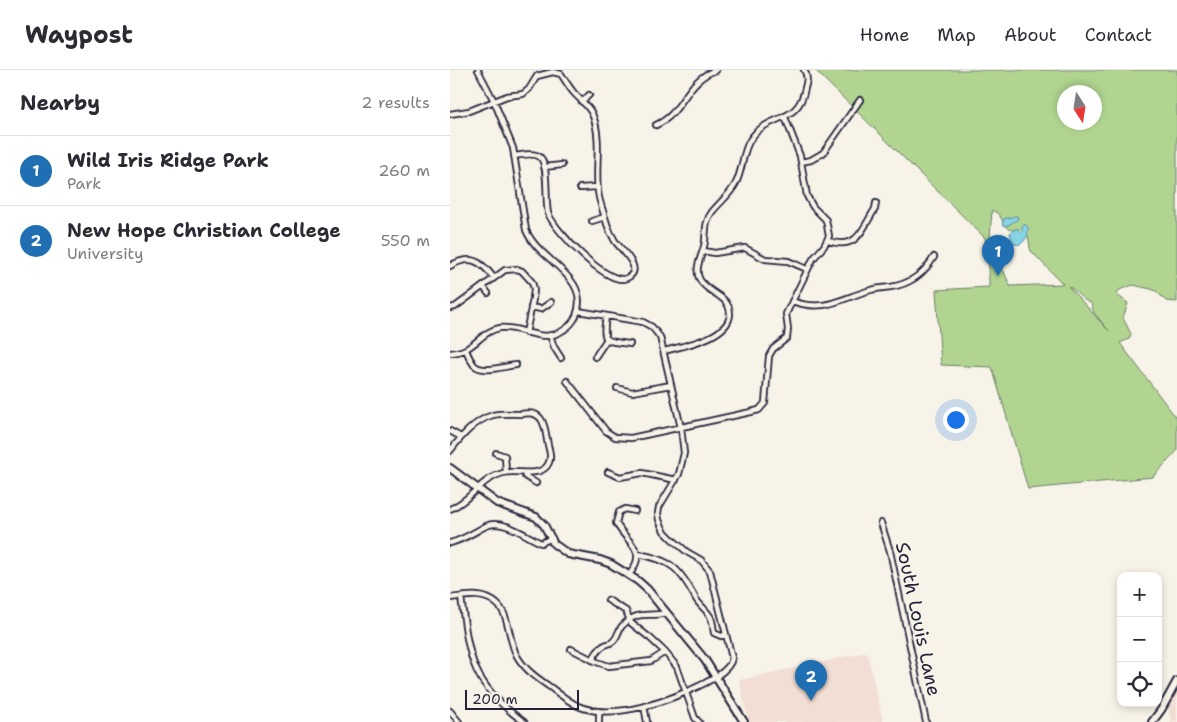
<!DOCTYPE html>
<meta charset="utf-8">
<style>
:root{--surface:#fff;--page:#f2f2f3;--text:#2b2b33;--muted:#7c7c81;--line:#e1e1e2;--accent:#1f6fb2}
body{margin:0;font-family:"Shantell Sans",sans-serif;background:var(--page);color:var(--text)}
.controls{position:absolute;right:15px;bottom:15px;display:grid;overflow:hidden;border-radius:10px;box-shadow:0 2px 8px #0003}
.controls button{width:45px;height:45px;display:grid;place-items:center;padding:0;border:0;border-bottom:1px solid var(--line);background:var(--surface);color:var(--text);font:25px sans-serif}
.compass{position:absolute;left:607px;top:15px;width:45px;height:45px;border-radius:50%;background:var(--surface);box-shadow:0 2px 8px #0003;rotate:168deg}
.scale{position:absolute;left:15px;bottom:12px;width:114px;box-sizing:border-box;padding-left:5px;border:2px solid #22223b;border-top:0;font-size:14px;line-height:18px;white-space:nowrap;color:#22223b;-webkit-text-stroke:4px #f7f3e8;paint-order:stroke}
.you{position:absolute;left:505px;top:349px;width:18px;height:18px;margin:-12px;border:4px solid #fff;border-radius:50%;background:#1a73e8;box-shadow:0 0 0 8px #1a73e833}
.badge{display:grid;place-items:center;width:32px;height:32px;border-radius:50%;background:var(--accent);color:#fff;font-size:16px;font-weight:700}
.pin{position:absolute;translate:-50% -41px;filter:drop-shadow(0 1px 2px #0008)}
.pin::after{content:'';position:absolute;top:26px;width:18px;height:15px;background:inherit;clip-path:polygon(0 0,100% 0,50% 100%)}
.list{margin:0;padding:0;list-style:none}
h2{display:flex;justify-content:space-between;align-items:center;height:65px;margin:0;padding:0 20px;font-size:21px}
h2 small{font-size:16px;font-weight:400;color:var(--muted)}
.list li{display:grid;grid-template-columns:32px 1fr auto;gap:15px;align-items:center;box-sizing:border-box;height:70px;padding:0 20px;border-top:1px solid var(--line)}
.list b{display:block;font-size:19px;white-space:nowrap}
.list p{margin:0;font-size:16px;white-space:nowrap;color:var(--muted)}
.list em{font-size:16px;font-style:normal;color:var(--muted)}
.icon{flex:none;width:28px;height:28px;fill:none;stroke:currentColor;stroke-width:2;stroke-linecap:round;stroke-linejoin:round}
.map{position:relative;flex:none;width:727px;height:652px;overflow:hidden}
header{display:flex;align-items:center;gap:30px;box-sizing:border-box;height:70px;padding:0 25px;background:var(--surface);border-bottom:1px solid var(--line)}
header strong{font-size:24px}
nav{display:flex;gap:28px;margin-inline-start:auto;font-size:18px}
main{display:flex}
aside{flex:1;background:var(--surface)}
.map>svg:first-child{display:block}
.built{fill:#f2ded4}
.green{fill:#b1d591;stroke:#6a7c66;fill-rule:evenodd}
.water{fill:#87d4e6;stroke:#5f8da2}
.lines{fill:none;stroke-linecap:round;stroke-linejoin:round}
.street-casing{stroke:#22223b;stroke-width:8}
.secondary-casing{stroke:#22223b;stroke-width:10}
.street{stroke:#f7f3e8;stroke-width:4.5}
.secondary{stroke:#f7f3e8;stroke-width:6}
.labels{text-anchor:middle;stroke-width:4;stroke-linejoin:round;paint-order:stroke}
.street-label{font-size:19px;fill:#22223b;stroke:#f7f3e8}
</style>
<header>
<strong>Waypost</strong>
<nav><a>Home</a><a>Map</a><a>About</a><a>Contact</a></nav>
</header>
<main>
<aside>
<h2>Nearby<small>2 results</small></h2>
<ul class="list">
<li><span class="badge">1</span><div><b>Wild Iris Ridge Park</b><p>Park</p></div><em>260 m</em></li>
<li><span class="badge">2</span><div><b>New Hope Christian College</b><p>University</p></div><em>550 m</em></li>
</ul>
</aside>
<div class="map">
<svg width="727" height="652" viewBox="0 0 727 652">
<rect width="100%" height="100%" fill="#f7f3e8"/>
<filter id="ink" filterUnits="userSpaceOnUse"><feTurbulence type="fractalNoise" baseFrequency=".02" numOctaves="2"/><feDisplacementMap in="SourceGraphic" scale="10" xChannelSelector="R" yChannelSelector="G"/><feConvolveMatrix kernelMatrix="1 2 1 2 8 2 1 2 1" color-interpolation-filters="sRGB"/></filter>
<g filter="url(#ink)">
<path class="built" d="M417,582L433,652H299L289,610Z
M727,621V652H721L718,637Z"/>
<path class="green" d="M365,0H727V232L716,231L706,221L701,219L683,215L669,220L667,225L678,233L673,248L681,264L679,269L670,273L727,349V381L703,407L578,419L542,297L491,295L486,220L539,217V198L535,168ZM614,22H644V52H614ZM542,140C545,142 549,144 551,148C553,151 554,156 557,158C561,162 568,158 572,160C581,163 578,174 581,181L613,214L560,216L540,168ZM618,216C628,221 630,230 641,233L644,243L659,261Z"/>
<path class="water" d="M565,146H567L568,149L560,154L555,156L552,154L554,149Z
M575,154L579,159L577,161L578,165C574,171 572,176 564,174L561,168L560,163L567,158L570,162H572V156Z"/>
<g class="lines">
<defs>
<path id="street" d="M132,32L139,25
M0,44L19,41L57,26L73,24L79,19L87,6L103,2L111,4C115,10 119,17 124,23C130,30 140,37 143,46C152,70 145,96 148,121C149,132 154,143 157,154C159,160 162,166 165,171C171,180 195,199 177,208C158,217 104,160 98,143C95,131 99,95 90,87C84,82 72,85 64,86
M206,55C235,42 234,11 266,0
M351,92L361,90L373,83L410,30
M94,97L112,95
M130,118L147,117
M142,151L155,147
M378,171C408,180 411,161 425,139L426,133
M253,181L265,183L295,178L315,189L338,191L357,199
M0,196C21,184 31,191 44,208
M33,216L38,223
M342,231C375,243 391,228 421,220C428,218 434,218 441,217C460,214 474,204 484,187
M81,237L91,239L101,232
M0,238L5,237L55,200L67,199L72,201L82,212L84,219L83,229L76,263
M156,246C152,273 155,271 180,274
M100,265L104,277L111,288
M16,280C18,285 21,291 24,295C33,304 55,296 66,295
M214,281C232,276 279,268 280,244C280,238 278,234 274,230C267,223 253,218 249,208C244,196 254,183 255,171C256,160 255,151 262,142C270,132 280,125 286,113C293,99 292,83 300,70C318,42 348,56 355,18C357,11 358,6 354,0
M0,283C25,282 30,261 50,258C69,256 85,269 103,265C113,262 122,255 126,246C142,206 88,191 76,160L63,78L44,31L28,0
M145,287L157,269
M117,311L156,361L165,367L181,368L301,342L309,340L315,333L319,286L323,279L337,268L338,259L336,244L363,189L374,176L379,166L376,150L363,137L357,126L350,86L335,47
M167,318L182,322L221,315
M0,361L11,367
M0,381C11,367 25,350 43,345C52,343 61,344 70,344C78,343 86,342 91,349C96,356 96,367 98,375C100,383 102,389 97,396C87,408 66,399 53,403C30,409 22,430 0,439
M46,383L55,386L56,402
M158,402L170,407L192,403L226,410
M74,403L75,406L86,413
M431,453L440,481L476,652
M0,473C13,470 24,462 36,456C52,448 76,466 91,473L102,468
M188,484C222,490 230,499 246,529C250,536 258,541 261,548C263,552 263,558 264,563L271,566L276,565
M179,505C199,479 178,475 166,453L169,442L175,439L185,441
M11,527C19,588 21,614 74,652
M0,528C16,526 34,522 47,534C60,545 58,570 67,586C75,600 87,608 100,617C109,624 118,631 128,636C159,650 209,634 238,621C251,615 280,603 282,588L260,501L251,490L237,482L222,469L214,461L209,450L208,443L209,437L229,404L234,383L231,358L210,267L202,257L193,252L128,241
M158,530L176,541L181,553L200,568L215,582L227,597L245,648L249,652
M121,579L147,592L159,596L201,591L215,582
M142,590C146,584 148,578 155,575C157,574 160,574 162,572C168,568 168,560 172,556C189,539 196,548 216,543
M194,636L197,652
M0,641L9,652
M149,641V652"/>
<path id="secondary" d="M0,398L47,433L86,447L94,455L104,474L118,484L150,490L161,494L188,511L197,519L255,590L294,652
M702,652L711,640L727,611"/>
</defs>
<use href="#street" class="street-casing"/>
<use href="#secondary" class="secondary-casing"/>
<use href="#street" class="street"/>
<use href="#secondary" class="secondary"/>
</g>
</g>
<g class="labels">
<g class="street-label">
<text transform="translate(469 549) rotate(78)" y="7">South Louis Lane</text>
</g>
</g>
</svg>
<div class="controls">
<button>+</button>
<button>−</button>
<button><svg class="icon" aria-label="locate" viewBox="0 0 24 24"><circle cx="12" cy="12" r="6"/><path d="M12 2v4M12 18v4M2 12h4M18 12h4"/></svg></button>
</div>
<svg class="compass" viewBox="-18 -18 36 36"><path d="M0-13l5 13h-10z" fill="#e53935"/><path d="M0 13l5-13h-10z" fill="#7c7c81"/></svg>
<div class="scale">200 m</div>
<div class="you"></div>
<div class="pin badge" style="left:548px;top:206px">1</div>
<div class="pin badge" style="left:361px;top:631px">2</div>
</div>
</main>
